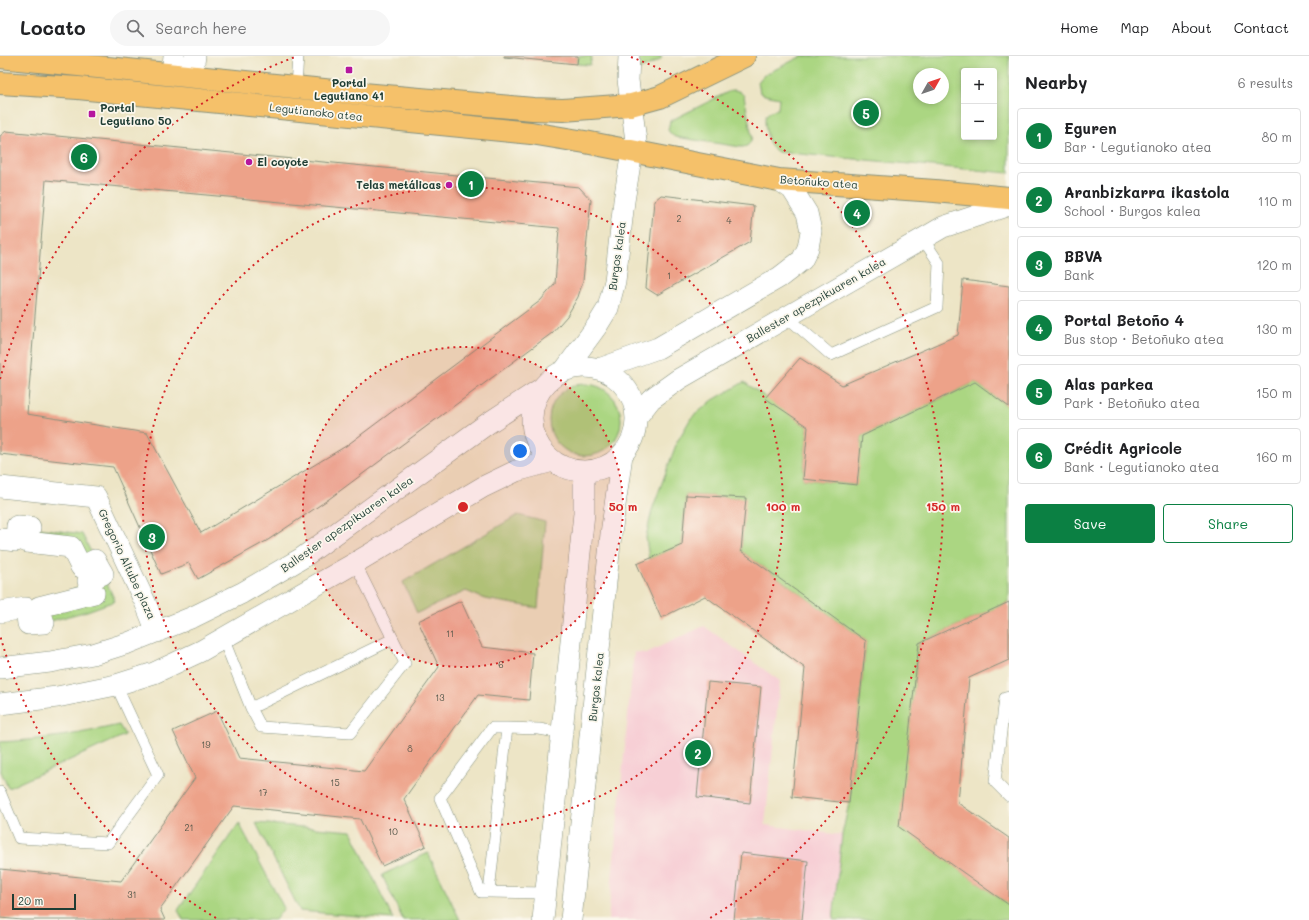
<!DOCTYPE html>
<meta charset="utf-8">
<style>
:root{--surface:#fff;--page:#f6f6f6;--text:#202124;--muted:#757577;--line:#e0e0e0;--accent:#0b8043}
body{margin:0;font-family:Mali,sans-serif;background:var(--page);color:var(--text)}
.controls{position:absolute;right:12px;top:12px;display:grid;overflow:hidden;border-radius:4px;box-shadow:0 2px 6px #0003}
.controls button{width:36px;height:36px;display:grid;place-items:center;padding:0;border:0;border-bottom:1px solid var(--line);background:var(--surface);color:var(--text);font:20px sans-serif}
.compass{position:absolute;left:913px;top:12px;width:36px;height:36px;border-radius:50%;background:var(--surface);box-shadow:0 2px 6px #0003;rotate:50deg}
.scale{position:absolute;left:12px;bottom:10px;width:64px;box-sizing:border-box;padding-left:4px;border:2px solid #1f3d34;border-top:0;font-size:11px;line-height:14px;white-space:nowrap;color:#1f3d34;-webkit-text-stroke:3px #fbf7ec;paint-order:stroke}
.you{position:absolute;left:520px;top:395px;width:14px;height:14px;margin:-10px;border:3px solid #fff;border-radius:50%;background:#1a73e8;box-shadow:0 0 0 6px #1a73e833}
.badge{display:grid;place-items:center;width:26px;height:26px;border-radius:50%;background:var(--accent);color:#fff;font-size:13px;font-weight:700}
.pin{position:absolute;translate:-50% -50%;border:2px solid #fff;box-shadow:0 1px 4px #0006}
.list{margin:0;padding:0;list-style:none}
h2{display:flex;justify-content:space-between;align-items:center;height:52px;margin:0;padding:0 16px;font-size:17px}
h2 small{font-size:13px;font-weight:400;color:var(--muted)}
.list li{display:grid;grid-template-columns:26px 1fr auto;gap:12px;align-items:center;box-sizing:border-box;height:56px;margin:0 8px 8px;padding:0 8px;border:1px solid var(--line);border-radius:4px}
.list b{display:block;font-size:15px;white-space:nowrap}
.list p{margin:0;font-size:13px;white-space:nowrap;color:var(--muted)}
.list em{font-size:13px;font-style:normal;color:var(--muted)}
.actions{display:flex;gap:8px;padding:12px 16px}
.actions a{flex:1;padding:9px 0;border:1px solid var(--accent);border-radius:4px;text-align:center;font-size:14px;color:var(--accent)}
.actions .main{background:var(--accent);color:#fff}
.icon{flex:none;width:22px;height:22px;fill:none;stroke:currentColor;stroke-width:2;stroke-linecap:round;stroke-linejoin:round}
.map{position:relative;flex:none;width:1009px;height:864px;overflow:hidden}
header{display:flex;align-items:center;gap:24px;box-sizing:border-box;height:56px;padding:0 20px;background:var(--surface);border-bottom:1px solid var(--line)}
header strong{font-size:19px}
nav{display:flex;gap:22px;margin-inline-start:auto;font-size:14px}
.search{width:280px;height:36px;background:var(--page);display:flex;align-items:center;gap:10px;box-sizing:border-box;padding:0 14px;border-radius:22px;color:var(--muted);font-size:15px}
main{display:flex}
aside{flex:1;background:var(--surface)}
.map>svg:first-child{display:block}
.built{fill:#f7cfd5}
.green{fill:#abd682;stroke:#658a5b;fill-rule:evenodd}
.building{fill:#eda289;fill-rule:evenodd}
.lines{fill:none;stroke-linecap:round;stroke-linejoin:round}
.lane-casing{stroke:#86917d;stroke-width:12}
.street-casing{stroke:#86917d;stroke-width:22}
.primary-casing{stroke:#86917d;stroke-width:24}
.lane{stroke:#fff;stroke-width:11}
.street{stroke:#fff;stroke-width:21}
.primary{stroke:#f5c16b;stroke-width:22}
.ring{fill:none;stroke:#d62828;stroke-width:2;stroke-dasharray:2 4}
.poi-dot{fill:#b5179e;stroke:#fbf7ec;stroke-width:1.5}
.labels{text-anchor:middle;stroke-width:3.5;stroke-linejoin:round;paint-order:stroke}
.number-label{font-size:9px;fill:#525649}
.poi-label{font-size:11px;font-weight:bold;fill:#1f3d34;stroke:#fbf7ec;text-anchor:start}
.street-label{font-size:11px;fill:#1f3d34;stroke:#fbf7ec}
.centre{fill:#d62828;stroke:#fbf7ec;stroke-width:2}
.ring-label{font-size:12px;text-anchor:middle;font-weight:bold;fill:#d62828;stroke:#fbf7ec;stroke-width:3.5;stroke-linejoin:round;paint-order:stroke}
</style>
<header>
<strong>Locato</strong>
<div class="search"><svg class="icon" aria-label="search" viewBox="0 0 24 24"><circle cx="10" cy="10" r="6"/><path d="M15 15l6 6"/></svg>Search here</div>
<nav><a>Home</a><a>Map</a><a>About</a><a>Contact</a></nav>
</header>
<main>
<div class="map">
<svg width="1009" height="864" viewBox="0 0 1009 864">
<rect width="100%" height="100%" fill="#fbf7ec"/>
<filter id="ink" filterUnits="userSpaceOnUse"><feTurbulence type="fractalNoise" baseFrequency=".025" numOctaves="2"/><feDisplacementMap in="SourceGraphic" scale="8" xChannelSelector="R" yChannelSelector="G"/><feConvolveMatrix kernelMatrix="1 2 1 2 8 2 1 2 1" color-interpolation-filters="sRGB"/></filter>
<filter id="wash" filterUnits="userSpaceOnUse"><feTurbulence type="fractalNoise" baseFrequency=".012" numOctaves="4" result="noise"/><feDisplacementMap in="SourceGraphic" scale="16" xChannelSelector="R" yChannelSelector="G"/><feGaussianBlur stdDeviation="0.9" result="paint"/><feColorMatrix in="noise" values="0 0 0 0 0 0 0 0 0 0 0 0 0 0 0 0 0 1.4 0 .05"/><feComposite in="paint" operator="in"/></filter>
<g filter="url(#wash)">
<rect width="100%" height="100%" fill="#ede5c6"/>
<path class="built" d="M704,570L780,625L765,769L842,779L833,864H608L634,596L646,597Z"/>
<path class="green" d="M578,0H592L590,9L577,8Z
M643,0H662L660,4L638,14L635,4Z
M802,0H1009V117L778,96C769,90 768,84 766,74C764,62 764,56 778,53L779,42L765,39L760,37L758,26L764,19ZM964,15H994V81H964ZM919,18H943V42H919Z
M732,34C738,34 741,36 744,40L752,81C750,88 748,91 741,91L675,81L671,78L668,74L670,65Z
M744,326L808,371L803,423L856,429L862,380L975,326L1009,351V546L919,587L900,771L1009,849V864H833L842,779L849,747L866,585L741,495L745,442L686,439L682,489L649,503L646,481L652,454L677,386L691,362L713,344Z
M549 364a36 36 0 1 1 72 0a36 36 0 1 1-72 0Z
M518,459L545,466L538,552L485,543L466,535L417,557L403,526Z
M30,471L82,478L95,504L71,491L27,486Z
M103,518L115,545L87,555L44,567L39,551Z
M119,669L125,679L8,732L0,713V686C41,684 80,678 119,669Z
M239,767L284,852L275,864H183L178,854Z
M256,767L351,775L393,863L300,855Z
M428,797L460,864H403L382,819Z"/>
<g id="blocks">
<path class="building" d="M504,0H578L577,8L504,1Z
M6,75L579,131L591,144L583,225L578,241L567,260L552,277L329,443L268,484L198,523L189,507L161,518L113,411L0,398V80ZM46,124L559,172L555,228L540,245L346,390L201,477L147,377L27,358Z
M661,139L754,150L750,186L657,239L646,232L654,145Z
M963,224L1009,230V351L975,326L862,380L857,429L803,423L808,371L765,342L800,302L842,329L958,279Z
M686,439L746,442L741,495L866,585L849,747L792,741L805,612L705,540L661,562L637,508L682,489Z
M461,545L482,591L533,597L529,644L478,639L404,743L426,790L382,810L360,763L234,750L160,853L165,864H22L0,862V813L121,825L195,722L173,675L217,655L239,702L364,715L439,611L418,565Z
M1009,546V604L969,622L958,747L1009,782V849L899,771L919,587Z
M708,626L761,631L750,747L697,741Z
M741,797L808,805L802,864H734Z"/>
</g>
</g>
<g filter="url(#ink)">
<use href="#blocks" fill-opacity="0" stroke="#86917d" stroke-width="1"/>
<g class="lines">
<defs>
<path id="lane" d="M296,30L298,0
M787,261L831,299L937,251L939,207L923,183
M223,582L251,652L261,671L350,677L405,607L355,507
M1009,641L1005,642L995,726L1009,740
M251,652L393,583
M0,736L19,782L108,787L158,719L116,629
M489,836H481L440,742L492,672H507
M546,837L489,836L507,672L539,673L562,677"/>
<path id="street" d="M172,18L174,0
M192,20L195,0
M532 363a52 52 0 1 1 104 0a52 52 0 1 1-104 0Z
M599,313L658,292L780,221L802,204L808,192L811,175L807,157L792,133L779,124
M564,315L597,270L608,252L615,225L624,145L632,95L636,85L628,24L629,0
M636,362L651,343L679,323L931,178L943,171L1009,149
M0,431L96,441L145,546L157,576
M0,483L16,485L17,470L30,471L27,486L71,491L81,511L95,504L103,518L88,525L94,537L39,551L44,567L28,568L26,552L0,556
M0,612L50,606L93,598L128,587L193,561L242,537L302,502L487,368L542,332
M0,648L57,641L116,629L154,617L201,595L355,507L483,431L516,415L553,405
M543,864L584,457V415
M571,864L611,478L622,399"/>
<path id="primary" d="M0,1L363,38L533,53L563,54L631,49L660,41L744,0
M0,27L78,32L531,77L585,86L779,124L935,135L1009,142"/>
</defs>
<use href="#lane" class="lane-casing"/>
<use href="#street" class="street-casing"/>
<use href="#primary" class="primary-casing"/>
<use href="#lane" class="lane"/>
<use href="#street" class="street"/>
<use href="#primary" class="primary"/>
</g>
</g>
<circle cx="463" cy="451" r="160" fill="#d62828" fill-opacity=".12"/>
<g class="ring">
<circle cx="463" cy="451" r="160"/>
<circle cx="463" cy="451" r="320"/>
<path d="M216 862A480 480 0 0 1 0 579M0 323A480 480 0 0 1 295 1M631 1A480 480 0 0 1 710 862"/>
</g>
<g class="poi-dot">
<rect x="345" y="10" width="8" height="8" rx="2"/>
<rect x="88" y="54" width="8" height="8" rx="2"/>
<circle cx="249" cy="106" r="4"/>
<circle cx="449" cy="129" r="4"/>
</g>
<g class="labels">
<g class="number-label">
<text x="679" y="166">2</text>
<text x="729" y="168">4</text>
<text x="669" y="223">1</text>
<text x="450" y="581">11</text>
<text x="501" y="612">6</text>
<text x="440" y="645">13</text>
<text x="206" y="692">19</text>
<text x="410" y="696">8</text>
<text x="335" y="730">15</text>
<text x="263" y="740">17</text>
<text x="189" y="775">21</text>
<text x="393" y="779">10</text>
<text x="132" y="842">31</text>
</g>
<g class="poi-label">
<text x="349" y="31" text-anchor="middle">Portal<tspan x="349" dy="13">Legutiano 41</tspan></text>
<text x="100" y="56">Portal<tspan x="100" dy="13">Legutiano 50</tspan></text>
<text x="257" y="110">El coyote</text>
<text x="441" y="133" text-anchor="end">Telas metálicas</text>
</g>
<g class="street-label">
<text transform="translate(316 56) rotate(6)" y="4">Legutianoko atea</text>
<text transform="translate(819 126) rotate(4)" y="4">Betoñuko atea</text>
<text transform="translate(617 200) rotate(-82)" y="4">Burgos kalea</text>
<text transform="translate(816 244) rotate(-30)" y="4">Ballester apezpikuaren kalea</text>
<text transform="translate(347 468) rotate(-35)" y="4">Ballester apezpikuaren kalea</text>
<text transform="translate(127 508) rotate(65)" y="4">Gregorio Altube plaza</text>
<text transform="translate(596 631) rotate(-84)" y="4">Burgos kalea</text>
</g>
</g>
<circle cx="463" cy="451" r="6" class="centre"/>
<g class="ring-label">
<text x="623" y="455">50 m</text>
<text x="783" y="455">100 m</text>
<text x="943" y="455">150 m</text>
</g>
</svg>
<div class="controls">
<button>+</button>
<button>−</button>
</div>
<svg class="compass" viewBox="-18 -18 36 36"><path d="M0-13l5 13h-10z" fill="#e53935"/><path d="M0 13l5-13h-10z" fill="#757577"/></svg>
<div class="scale">20 m</div>
<div class="you"></div>
<div class="pin badge" style="left:471px;top:128px">1</div>
<div class="pin badge" style="left:698px;top:697px">2</div>
<div class="pin badge" style="left:152px;top:481px">3</div>
<div class="pin badge" style="left:857px;top:157px">4</div>
<div class="pin badge" style="left:866px;top:57px">5</div>
<div class="pin badge" style="left:84px;top:101px">6</div>
</div>
<aside>
<h2>Nearby<small>6 results</small></h2>
<ul class="list">
<li><span class="badge">1</span><div><b>Eguren</b><p>Bar · Legutianoko atea</p></div><em>80 m</em></li>
<li><span class="badge">2</span><div><b>Aranbizkarra ikastola</b><p>School · Burgos kalea</p></div><em>110 m</em></li>
<li><span class="badge">3</span><div><b>BBVA</b><p>Bank</p></div><em>120 m</em></li>
<li><span class="badge">4</span><div><b>Portal Betoño 4</b><p>Bus stop · Betoñuko atea</p></div><em>130 m</em></li>
<li><span class="badge">5</span><div><b>Alas parkea</b><p>Park · Betoñuko atea</p></div><em>150 m</em></li>
<li><span class="badge">6</span><div><b>Crédit Agricole</b><p>Bank · Legutianoko atea</p></div><em>160 m</em></li>
</ul>
<div class="actions"><a class="main">Save</a><a>Share</a></div>
</aside>
</main>
